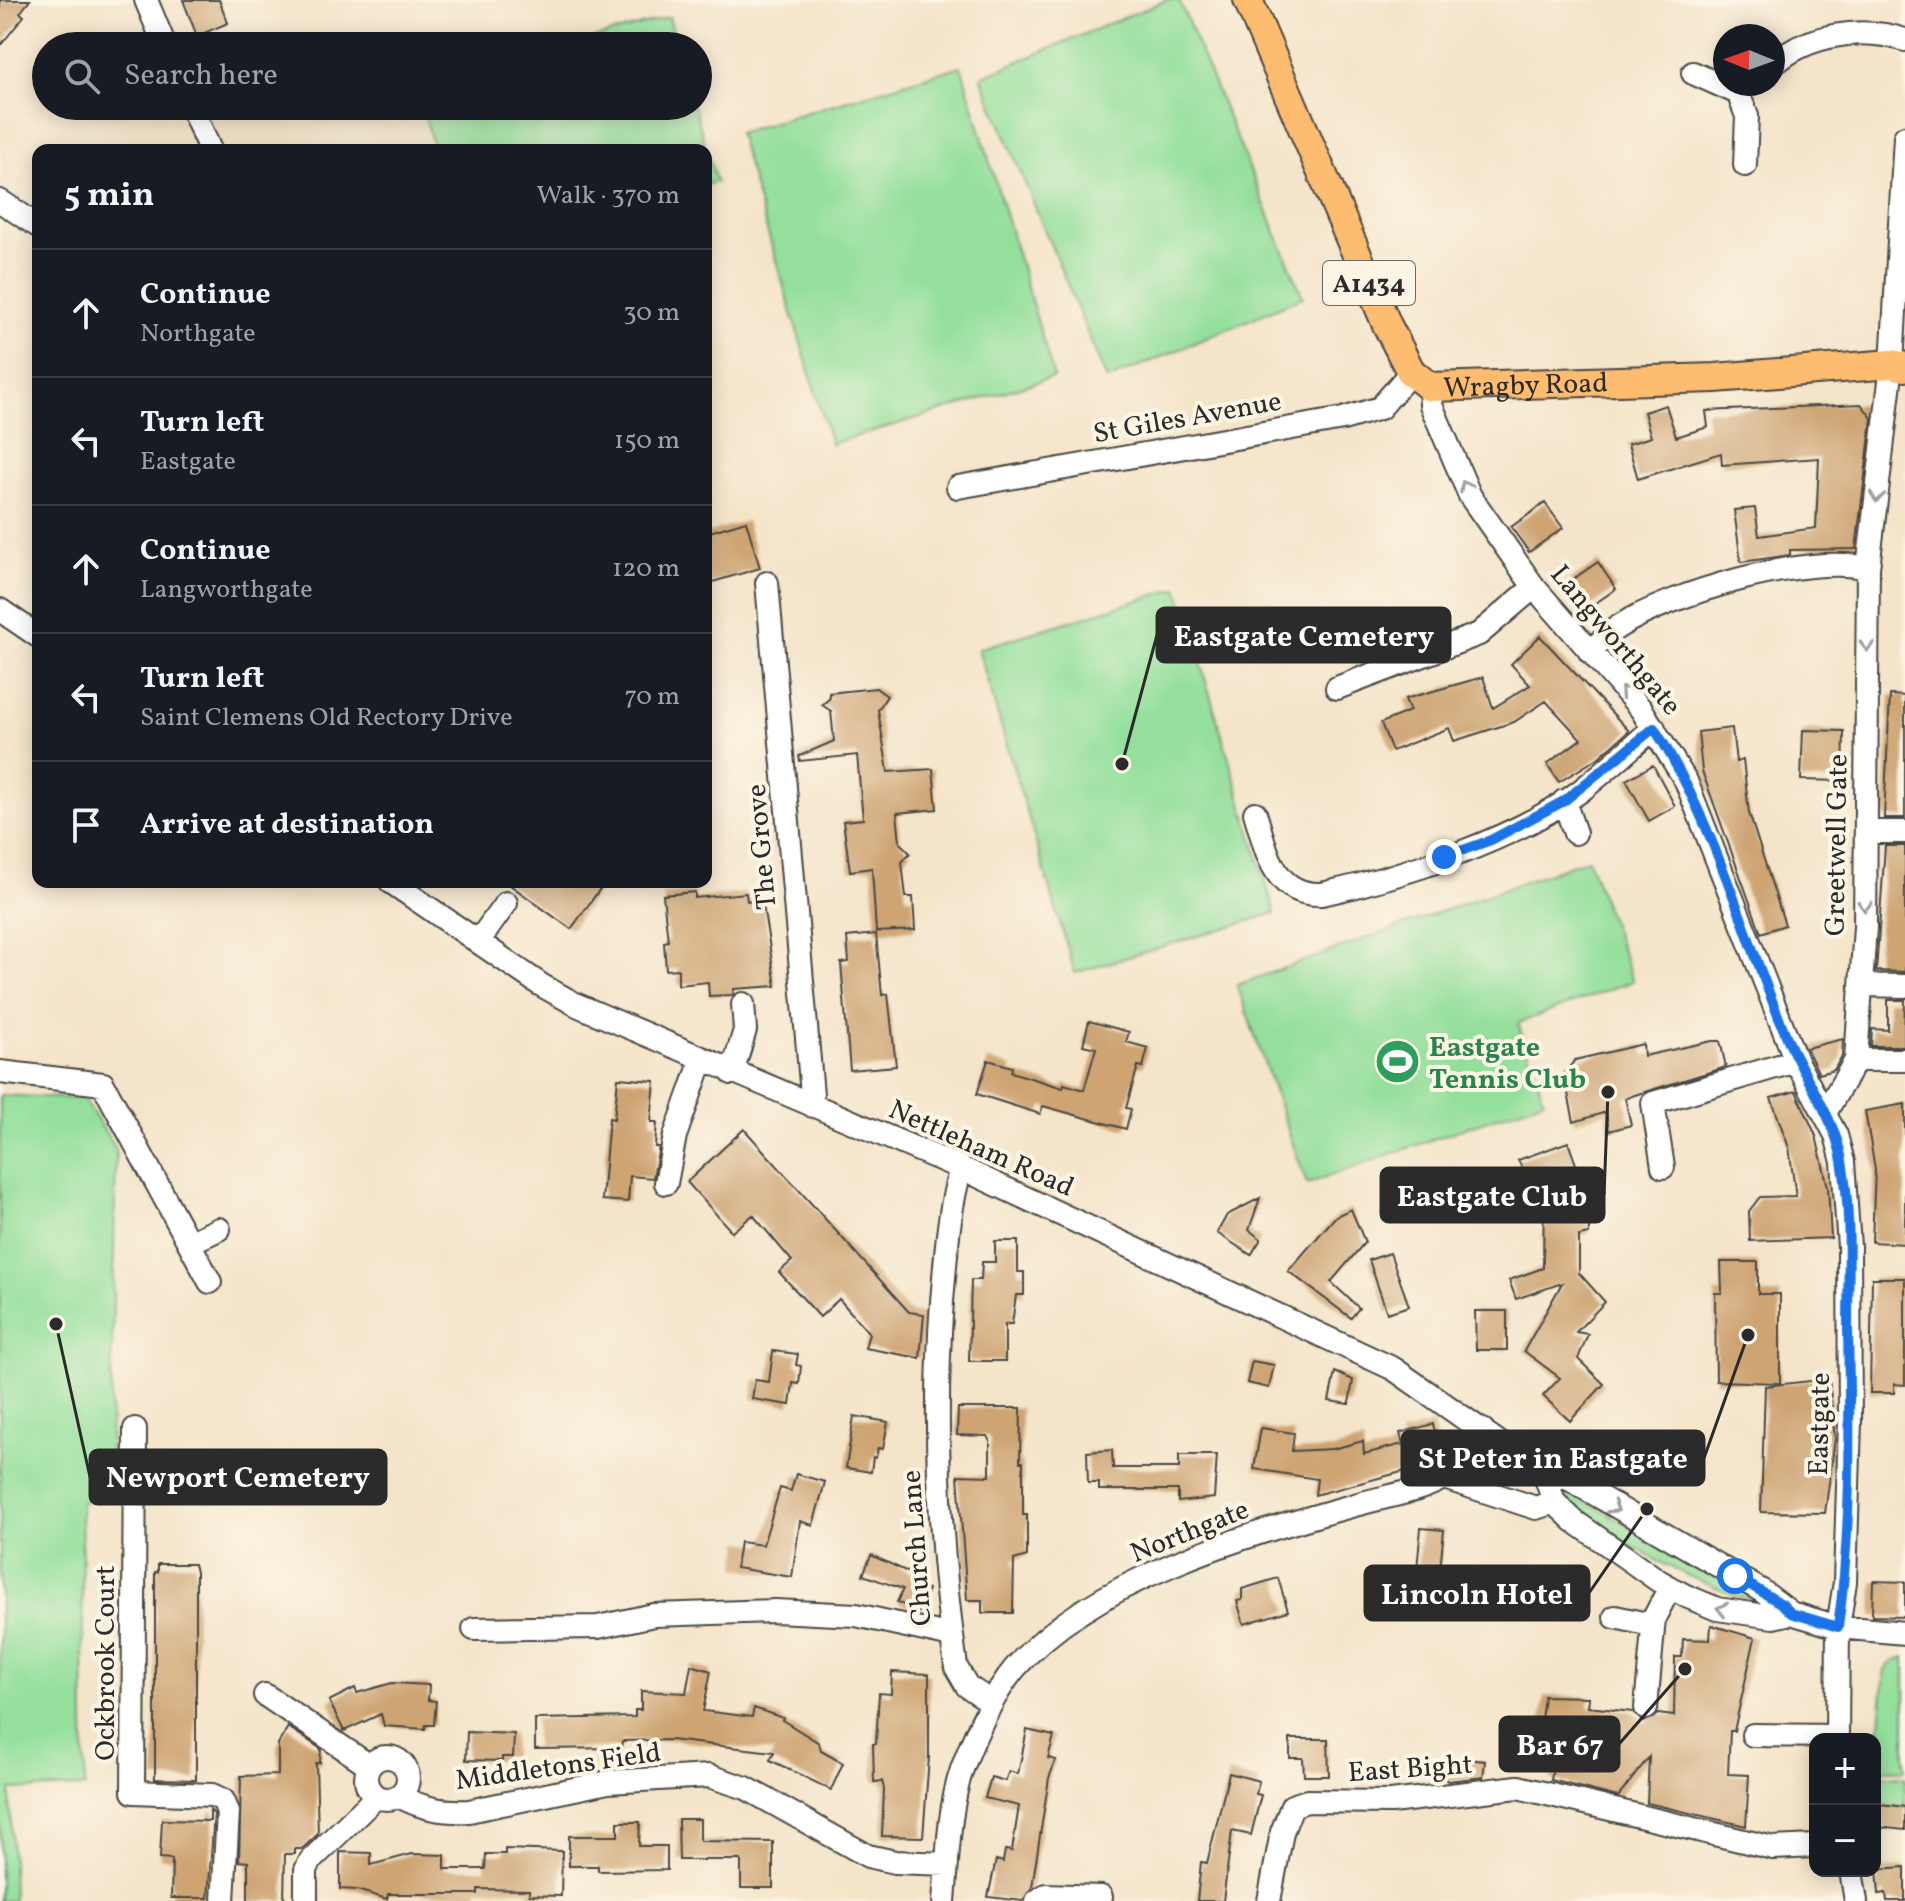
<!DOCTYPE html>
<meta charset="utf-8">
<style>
:root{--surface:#171b24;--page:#20242c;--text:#f1f3f6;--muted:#9ea1a6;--line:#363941}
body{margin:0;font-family:Vollkorn,serif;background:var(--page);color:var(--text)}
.controls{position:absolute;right:24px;bottom:24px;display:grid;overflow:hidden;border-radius:16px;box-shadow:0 4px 20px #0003}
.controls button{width:72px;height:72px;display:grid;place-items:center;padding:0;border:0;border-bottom:2px solid var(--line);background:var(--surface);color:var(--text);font:40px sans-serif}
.compass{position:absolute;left:1713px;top:24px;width:72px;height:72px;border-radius:50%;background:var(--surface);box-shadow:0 4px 20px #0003;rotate:271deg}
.stop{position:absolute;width:24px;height:24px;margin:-18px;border:6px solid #1a73e8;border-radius:50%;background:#fff}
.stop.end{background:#1a73e8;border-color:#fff;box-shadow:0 2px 8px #0008}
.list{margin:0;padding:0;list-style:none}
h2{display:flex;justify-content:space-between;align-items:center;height:104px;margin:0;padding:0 32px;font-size:34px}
h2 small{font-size:26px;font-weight:400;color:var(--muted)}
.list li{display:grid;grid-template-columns:52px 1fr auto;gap:24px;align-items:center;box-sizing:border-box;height:128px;padding:0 32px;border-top:2px solid var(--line)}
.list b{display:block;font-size:30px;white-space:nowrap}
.list p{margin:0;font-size:26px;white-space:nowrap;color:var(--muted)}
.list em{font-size:26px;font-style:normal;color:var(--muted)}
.icon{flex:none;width:44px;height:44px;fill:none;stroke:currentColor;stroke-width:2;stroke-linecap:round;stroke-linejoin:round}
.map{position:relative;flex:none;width:1905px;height:1901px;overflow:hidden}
.search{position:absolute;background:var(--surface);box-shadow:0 4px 20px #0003;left:32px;top:32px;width:680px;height:88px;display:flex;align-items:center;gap:20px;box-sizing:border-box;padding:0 28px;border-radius:44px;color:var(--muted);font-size:30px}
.panel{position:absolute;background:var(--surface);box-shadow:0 4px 20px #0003;left:32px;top:144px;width:680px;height:744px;border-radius:16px}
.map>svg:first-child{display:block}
.green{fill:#93df9b;stroke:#5f8563;stroke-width:2}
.building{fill:#cea473}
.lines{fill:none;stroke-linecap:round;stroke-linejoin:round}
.minor-casing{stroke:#494743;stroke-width:26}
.major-casing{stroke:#494743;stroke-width:32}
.minor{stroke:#fff;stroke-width:22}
.major{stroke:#fdbc70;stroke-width:28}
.oneway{stroke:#a0a0a0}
.route{stroke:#1a73e8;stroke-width:10}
.labels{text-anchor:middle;stroke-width:8;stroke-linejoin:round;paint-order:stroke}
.shield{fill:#fcf5e5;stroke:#6a6863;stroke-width:2}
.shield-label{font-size:26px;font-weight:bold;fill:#2b2b2b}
.street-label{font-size:28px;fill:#2b2b2b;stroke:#fcf5e5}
.leisure-label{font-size:28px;font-weight:bold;fill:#27864d;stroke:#fcf5e5;text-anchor:start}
.leader{fill:none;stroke:#2b2b2b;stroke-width:3}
.callout-dot{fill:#2b2b2b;stroke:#fcf5e5;stroke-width:3}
.callout{fill:#2b2b2b;stroke:#2b2b2b;stroke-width:3}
.callout-label{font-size:30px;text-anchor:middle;font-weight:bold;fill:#fff}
</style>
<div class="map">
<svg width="1905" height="1901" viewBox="0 0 1905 1901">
<rect width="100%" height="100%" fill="#fcf5e5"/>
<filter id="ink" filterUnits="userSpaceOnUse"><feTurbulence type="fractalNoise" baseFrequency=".0125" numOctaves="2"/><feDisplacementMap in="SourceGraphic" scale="16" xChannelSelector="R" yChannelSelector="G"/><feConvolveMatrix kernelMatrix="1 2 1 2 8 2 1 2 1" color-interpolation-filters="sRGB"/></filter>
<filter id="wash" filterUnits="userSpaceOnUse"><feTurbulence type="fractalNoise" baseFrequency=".006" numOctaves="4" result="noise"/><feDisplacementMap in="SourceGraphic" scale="32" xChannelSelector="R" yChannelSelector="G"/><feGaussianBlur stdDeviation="1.8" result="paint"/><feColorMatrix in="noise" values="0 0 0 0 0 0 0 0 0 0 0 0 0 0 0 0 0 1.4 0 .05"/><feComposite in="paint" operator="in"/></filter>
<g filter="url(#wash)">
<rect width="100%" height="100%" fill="#f4e4c9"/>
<path class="green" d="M1166,0H1179L1303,297L1107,380L981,77Z
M669,17L677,46H566Z
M961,66L1054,377L831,444L738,133Z
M422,106H694L716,182L706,185V150H434Z
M1178,588L1275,913L1075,973L978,649Z
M1588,859L1633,981L1518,1023L1544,1100L1307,1184L1237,985Z
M0,1095L84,1099L116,1149L109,1500L81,1502L85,1787L10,1790L13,1901H0Z
M1556,1484L1773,1608C1692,1583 1618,1546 1554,1490Z
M1905,1657V1770L1876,1769L1885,1670L1893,1661Z
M1875,1775L1905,1777V1807L1875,1804Z"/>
<g id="blocks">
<path class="building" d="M0,0H30L20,13L24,16L0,46Z
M183,0H219L228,23L197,36Z
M1861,404L1872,418L1856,549L1790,550V555L1741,562L1734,510L1755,508L1759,536L1816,528L1819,458L1722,465L1721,453L1638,479L1628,444L1651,437L1644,412L1666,405L1676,437L1708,427L1706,411Z
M1545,503L1563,528L1529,552L1511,527Z
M746,521L760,568L706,584V533Z
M1598,562L1616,589L1584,611L1566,584Z
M1540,636L1629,731L1598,758L1559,782L1547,764L1581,739L1546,701L1514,722L1454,741L1449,728L1392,751L1381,723L1410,711L1405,699L1483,677L1493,708L1530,685L1511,664Z
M876,688L887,696L878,710L888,772L933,769L937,809L897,813L900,843L910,853L902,862L906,897H913L915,930L876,932L872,868L850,871L843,821L863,819L857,755L800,761L799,756L834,741L831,711L822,705L830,698L829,693Z
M1890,695L1905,696V818H1884Z
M1732,728L1736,762L1743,760L1749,813L1785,925L1761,933L1702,771L1698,732Z
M1803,730L1844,731L1843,781L1801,780Z
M1653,765L1675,806L1649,821L1626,780Z
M1885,846H1905V972L1876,971Z
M506,882H605L571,929Z
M695,892V898L746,893L747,901L762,899L776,986L734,989L733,995L709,996L708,982L678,985V969L666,970L664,942L668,941L663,895Z
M876,934L882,995L888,994L896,1066L850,1070L841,963L849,962L847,937Z
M1888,1000H1905L1904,1046H1871L1872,1029L1888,1030Z
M1089,1021L1129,1032L1126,1042L1148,1048L1143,1067L1138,1066L1126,1108L1131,1109L1126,1129L1043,1106L1040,1114L977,1094L988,1060L1012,1067L1011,1072L1063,1088L1064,1084L1084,1090L1096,1048L1083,1045Z
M1843,1039L1842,1056L1834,1070L1819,1074L1806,1048Z
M1712,1041H1720L1726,1067L1625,1098L1631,1125L1609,1131L1606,1112L1574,1122L1564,1074L1575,1060L1643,1044L1644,1056Z
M618,1078L655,1081L651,1122H657L655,1147H659L653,1178L630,1176L628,1202L602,1200L609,1118L614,1119Z
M1796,1091L1816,1136L1828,1187L1831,1238L1750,1241L1749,1211L1760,1197L1796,1196L1789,1148L1771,1098Z
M1905,1104V1244L1872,1242L1875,1169L1865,1111Z
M744,1129L909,1312L924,1314L920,1358L865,1348L869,1333L839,1299L820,1317L779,1272L792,1261L753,1215L732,1232L687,1182Z
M1568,1142L1589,1201V1234L1579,1236V1273L1605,1302L1576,1332L1588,1334L1578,1359L1604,1384L1570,1421L1543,1396L1560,1378L1524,1351L1562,1283L1516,1299L1509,1280L1543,1268L1544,1193L1536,1196L1518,1160Z
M1260,1198L1249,1230L1261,1239L1251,1255L1217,1233L1227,1215Z
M1351,1209L1365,1242L1331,1282L1359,1308L1351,1318L1288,1271L1336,1216Z
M995,1241H1018V1272H1024V1295H1016L1012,1324H1005V1361H969L971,1280H981L982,1262H995Z
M1390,1253L1409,1306L1387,1313L1369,1260Z
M1721,1262H1758V1294H1780V1383L1716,1381L1715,1293H1722Z
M1872,1278H1905V1385L1894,1384V1393H1870Z
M1475,1311H1507V1350H1476Z
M773,1351L798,1354L796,1365L801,1366L799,1384L793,1383L790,1405L752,1399L755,1380L769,1382Z
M1252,1361L1274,1365L1269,1388L1247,1383Z
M1335,1372L1353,1380L1349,1404L1329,1401Z
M1829,1379L1835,1439L1825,1513L1761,1512L1765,1386Z
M958,1408H1021L1020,1462H1023V1515H1027V1556L1014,1560L1013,1613H982V1600H967L958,1475L990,1476V1440L988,1436L957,1435Z
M854,1416L888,1422L883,1449L878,1448L876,1458L873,1457L871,1472L846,1468Z
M1433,1424L1443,1461L1315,1495L1317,1479L1254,1469L1261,1428L1294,1433L1292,1451L1333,1449L1363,1441L1364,1454L1403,1444L1400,1433Z
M1112,1450L1113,1468H1179V1455H1217L1214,1498L1178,1502V1490H1099V1483H1088L1087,1452Z
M796,1474L825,1482L813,1525L800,1521L792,1577L736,1568L740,1542L763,1545L780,1488L791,1491Z
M1421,1528L1444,1530L1439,1579H1434L1432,1605L1403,1602L1407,1568L1417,1569Z
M871,1555L923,1579L920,1586L928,1589L919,1612L897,1602L903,1589L863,1575Z
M158,1564H194L196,1572V1780L155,1779V1572H158Z
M1278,1578L1288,1611L1244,1624L1237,1601L1242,1600V1589Z
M1873,1581L1905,1582V1617L1872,1616Z
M1711,1625L1755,1638L1734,1731H1730L1728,1774L1749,1775L1746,1826L1647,1803L1649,1757L1618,1797L1551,1780L1558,1737L1539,1735L1544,1696L1589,1697L1588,1707L1633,1712L1644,1722L1658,1714L1674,1716L1675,1657H1682L1683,1639L1710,1640Z
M691,1665L711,1671L703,1711L752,1717L754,1708L783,1718L782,1720L819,1743L821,1751L843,1763L831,1790L770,1760L774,1752L671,1740L622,1741L621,1748L535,1749V1719L635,1717V1710H641V1691L686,1693Z
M892,1672L929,1674V1757L923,1837L882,1836L884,1789L882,1781L874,1782L873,1744H876L879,1693L891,1694Z
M392,1683L429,1685L428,1700L436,1701L434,1725H426L425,1729L384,1726L381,1714L344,1731L329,1701L355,1688L357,1693Z
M288,1727L321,1749L320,1763H316L318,1834L302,1849H295V1854H285L284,1901H248V1862L239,1861L241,1776L278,1775V1744Z
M1027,1730L1054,1736L1048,1758L1056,1760L1049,1778L1032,1887L1023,1901L988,1897L996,1860L1003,1862L1005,1850L1012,1851L1019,1806L985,1798L991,1777L1005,1781L1009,1771L1018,1774Z
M467,1732L514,1734L513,1757H502V1761L466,1760Z
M1290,1739H1328L1329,1776H1304L1303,1758H1290Z
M1447,1757L1485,1761L1483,1777L1448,1781L1445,1779Z
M1229,1773L1259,1781L1256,1794L1261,1795L1251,1835L1232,1831L1223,1901H1197L1201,1862L1207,1863Z
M1880,1804L1905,1807V1830L1878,1827Z
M210,1810L214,1814L208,1898H171L172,1859L160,1858L162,1820L210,1821Z
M678,1819H700V1841L773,1842V1888H741V1860H679Z
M618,1822H640L639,1846H667V1870L598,1871V1866H569V1836H618Z
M505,1849L562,1851L561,1896L529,1895V1890L478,1889V1894H388L387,1899L357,1890L340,1889V1852L371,1853V1865L412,1854L445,1855V1869H485L486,1854H505Z
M1905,1867V1901H1887L1886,1893L1879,1894L1877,1869Z"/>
</g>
</g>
<g filter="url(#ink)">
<use href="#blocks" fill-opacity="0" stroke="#494743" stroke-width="2"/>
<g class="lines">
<defs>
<path id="minor" d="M146,0L165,46
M1773,65C1807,34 1862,26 1905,40
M1693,73L1738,93L1747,116L1745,165
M191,106L210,150
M0,201L38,226
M1430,387L1431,405L1470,496L1534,587L1641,709L1686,781L1796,1061L1836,1135L1843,1162L1849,1247L1850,1422L1845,1582L1838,1627L1837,1739
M958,487L1343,419L1380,408L1411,372
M767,583L813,1106
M0,610L38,636
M1590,652C1599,644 1607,634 1618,627C1672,593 1806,553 1868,568
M1337,688L1479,634L1534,587
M1564,801L1575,833
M1255,813C1267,851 1273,896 1322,894C1401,877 1514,840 1579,792C1605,772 1629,749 1654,728
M1866,832H1905
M391,882L541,985L577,1005L961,1168L1394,1369L1545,1475L1569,1479L1762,1591L1791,1613
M478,942L506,903
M1861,985L1905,986
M1856,1060H1905
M0,1072L103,1084L189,1243L219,1229
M732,1073L745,1030L743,1004
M1825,1113L1856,1060L1865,927L1868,568L1892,364L1905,137
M1663,1167L1653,1103L1796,1061
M961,1168C948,1211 946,1257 942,1301C933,1424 939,1545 956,1667L967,1686L991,1702
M666,1183L675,1136L702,1060
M189,1243L210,1282
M135,1429L133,1792L212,1795L223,1800L228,1812L223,1901
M1545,1475L1554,1502L1574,1521L1659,1581L1686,1596L1717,1609L1773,1617L1791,1613L1838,1627L1905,1633
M1447,1479L1536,1508L1554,1502
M1615,1617L1647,1624L1654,1618L1670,1587
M474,1629L598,1627L654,1615L775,1611L856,1615L952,1636
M265,1695L370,1766
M1646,1708L1654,1618
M1753,1735L1837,1736
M366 1778a21 21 0 1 1 42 0a21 21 0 1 1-42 0Z
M399,1796C423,1809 443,1812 469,1811L608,1782L709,1776L746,1788L868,1856L895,1862L947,1864
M1851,1871L1856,1901
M306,1901V1870L311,1860L377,1796
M944,1901C948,1858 948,1811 962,1769C975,1734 991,1697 1015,1668C1092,1579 1246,1535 1355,1505C1415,1488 1455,1491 1483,1430
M1037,1901L1046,1895L1101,1897
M1269,1901L1282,1832L1292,1806L1307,1801L1391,1802L1518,1787L1773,1848L1815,1846"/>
<g id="major">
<path id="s1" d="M1248,0L1387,325L1411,372L1430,387L1715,378L1892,364L1905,367"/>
</g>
</defs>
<use href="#minor" class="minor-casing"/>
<use href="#major" class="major-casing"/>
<use href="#minor" class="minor"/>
<use href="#major" class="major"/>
</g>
<defs><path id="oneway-chevron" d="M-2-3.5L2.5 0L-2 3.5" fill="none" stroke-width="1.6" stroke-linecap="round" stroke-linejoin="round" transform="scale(2)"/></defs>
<g class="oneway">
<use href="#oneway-chevron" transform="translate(1465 486) rotate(-119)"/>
<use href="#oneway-chevron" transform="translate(1877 497) rotate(97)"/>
<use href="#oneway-chevron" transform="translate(1867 646) rotate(91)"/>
<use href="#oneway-chevron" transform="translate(1625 691) rotate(-132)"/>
<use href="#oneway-chevron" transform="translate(1865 906) rotate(91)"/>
<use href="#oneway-chevron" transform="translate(1614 1508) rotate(31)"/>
<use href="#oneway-chevron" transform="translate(1722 1609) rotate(-167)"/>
</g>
</g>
<g class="lines" filter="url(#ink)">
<path class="route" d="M1444,857L1491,840L1564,801L1654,728C1715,822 1744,937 1788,1040C1805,1080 1835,1117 1842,1161C1852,1216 1848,1274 1848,1330C1850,1429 1852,1529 1838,1627L1791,1613L1782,1604L1735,1576"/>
</g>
<defs>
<symbol id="stadium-disc" viewBox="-11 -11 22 22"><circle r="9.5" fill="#2e9e5b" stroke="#fcf5e5"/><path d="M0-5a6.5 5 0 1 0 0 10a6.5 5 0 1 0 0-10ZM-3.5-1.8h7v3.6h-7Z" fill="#fff"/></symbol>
</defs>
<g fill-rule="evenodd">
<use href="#stadium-disc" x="1372" y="1036" width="51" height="51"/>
</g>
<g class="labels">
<rect class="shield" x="1323" y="261" width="92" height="44" rx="6"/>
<g class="shield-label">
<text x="1369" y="292">A1434</text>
</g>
<g class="street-label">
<text dy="10" stroke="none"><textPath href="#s1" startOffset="526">Wragby Road</textPath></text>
<text transform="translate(1187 416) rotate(-10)" y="10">St Giles Avenue</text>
<text transform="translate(1617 639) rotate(50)" y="10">Langworthgate</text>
<text transform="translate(1835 845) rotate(-89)" y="10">Greetwell Gate</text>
<text transform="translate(760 847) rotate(-95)" y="10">The Grove</text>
<text transform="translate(982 1147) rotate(24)" y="10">Nettleham Road</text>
<text transform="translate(1818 1424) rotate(-89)" y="10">Eastgate</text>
<text transform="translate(1189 1530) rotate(-22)" y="10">Northgate</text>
<text transform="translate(915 1548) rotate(-94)" y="10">Church Lane</text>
<text transform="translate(104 1663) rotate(-90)" y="10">Ockbrook Court</text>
<text transform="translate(558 1765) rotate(-8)" y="10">Middletons Field</text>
<text transform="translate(1410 1767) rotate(-4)" y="10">East Bight</text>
</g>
<g class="leisure-label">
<text x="1429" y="1056">Eastgate<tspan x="1429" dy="32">Tennis Club</tspan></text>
</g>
</g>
<path class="leader" d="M1122 764L1157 635M1608 1092L1604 1195M1748 1335L1704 1458M56 1324L90 1477M1647 1509L1589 1593M1685 1669L1619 1744"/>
<g class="callout-dot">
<circle cx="1122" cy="764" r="8"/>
<circle cx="1608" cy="1092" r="8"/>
<circle cx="1748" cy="1335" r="8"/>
<circle cx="56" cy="1324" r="8"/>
<circle cx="1647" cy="1509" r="8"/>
<circle cx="1685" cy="1669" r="8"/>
</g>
<g class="callout">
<rect x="1157" y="608" width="293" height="54" rx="8"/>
<rect x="1381" y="1168" width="223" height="54" rx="8"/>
<rect x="1402" y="1431" width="302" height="54" rx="8"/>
<rect x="90" y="1450" width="296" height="54" rx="8"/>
<rect x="1365" y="1566" width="224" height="54" rx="8"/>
<rect x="1500" y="1717" width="119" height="54" rx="8"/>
</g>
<g class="callout-label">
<text x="1304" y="646">Eastgate Cemetery</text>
<text x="1492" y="1206">Eastgate Club</text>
<text x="1553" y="1468">St Peter in Eastgate</text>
<text x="238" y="1487">Newport Cemetery</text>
<text x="1477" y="1604">Lincoln Hotel</text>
<text x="1560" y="1755">Bar 67</text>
</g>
</svg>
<div class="controls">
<button>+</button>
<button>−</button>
</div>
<svg class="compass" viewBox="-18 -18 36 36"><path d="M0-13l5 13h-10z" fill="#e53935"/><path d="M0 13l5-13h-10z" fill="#9ea1a6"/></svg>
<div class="stop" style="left:1735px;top:1576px"></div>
<div class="stop end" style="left:1444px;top:857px"></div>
<div class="search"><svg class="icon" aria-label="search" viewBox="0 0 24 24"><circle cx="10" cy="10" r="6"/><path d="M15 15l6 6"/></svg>Search here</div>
<section class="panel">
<h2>5 min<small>Walk · 370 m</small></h2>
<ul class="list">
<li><svg class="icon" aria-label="ahead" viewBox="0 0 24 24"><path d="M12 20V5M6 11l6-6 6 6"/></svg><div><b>Continue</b><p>Northgate</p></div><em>30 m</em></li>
<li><svg class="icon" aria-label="left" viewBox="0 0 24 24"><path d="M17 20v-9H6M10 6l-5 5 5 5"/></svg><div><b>Turn left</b><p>Eastgate</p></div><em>150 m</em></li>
<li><svg class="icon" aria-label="ahead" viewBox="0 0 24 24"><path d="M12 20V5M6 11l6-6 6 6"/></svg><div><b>Continue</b><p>Langworthgate</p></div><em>120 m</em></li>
<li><svg class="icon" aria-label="left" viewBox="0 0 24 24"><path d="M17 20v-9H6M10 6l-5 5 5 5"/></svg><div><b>Turn left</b><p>Saint Clemens Old Rectory Drive</p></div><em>70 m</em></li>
<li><svg class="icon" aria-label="arrive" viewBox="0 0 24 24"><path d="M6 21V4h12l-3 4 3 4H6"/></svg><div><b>Arrive at destination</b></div></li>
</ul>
</section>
</div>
